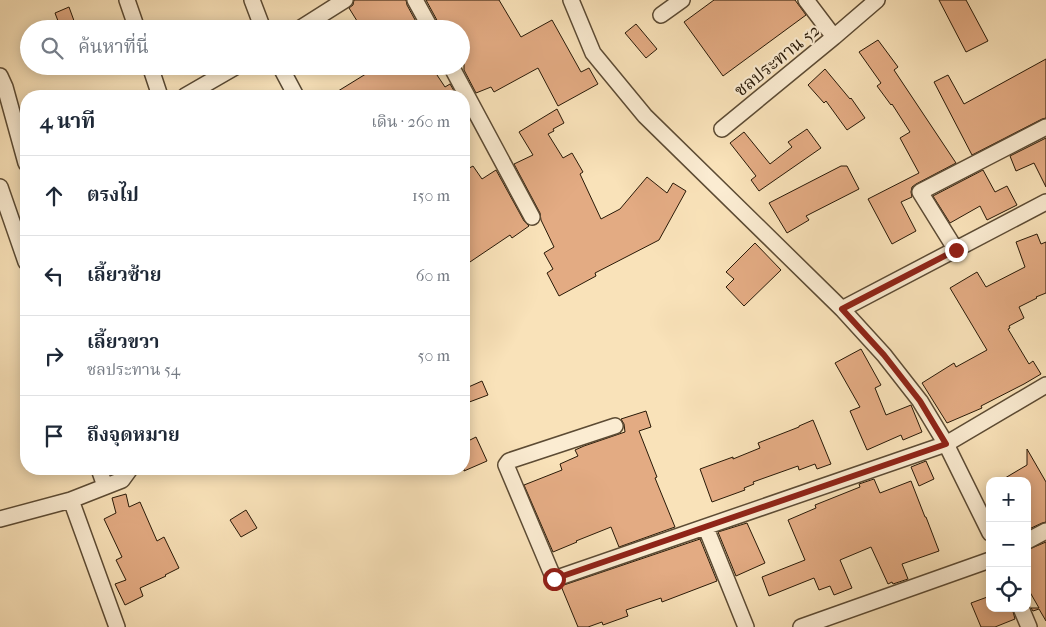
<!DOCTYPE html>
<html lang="th">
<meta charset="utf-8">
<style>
:root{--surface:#fff;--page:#f6f6f7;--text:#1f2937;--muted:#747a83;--line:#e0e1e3}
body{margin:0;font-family:"IM FELL French Canon","Noto Serif Thai",serif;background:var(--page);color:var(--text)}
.controls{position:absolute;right:15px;bottom:15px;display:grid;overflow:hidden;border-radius:10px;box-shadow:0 2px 12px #0003}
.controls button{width:45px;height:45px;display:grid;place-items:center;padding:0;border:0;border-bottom:1px solid var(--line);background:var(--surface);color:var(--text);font:25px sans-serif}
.stop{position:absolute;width:15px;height:15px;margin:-11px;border:4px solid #8f2418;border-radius:50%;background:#fff}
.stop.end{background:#8f2418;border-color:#fff;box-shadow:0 1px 5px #0008}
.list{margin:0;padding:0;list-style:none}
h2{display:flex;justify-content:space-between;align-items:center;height:65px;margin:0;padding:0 20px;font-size:21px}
h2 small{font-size:16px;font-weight:400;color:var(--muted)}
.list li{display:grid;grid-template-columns:32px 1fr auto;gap:15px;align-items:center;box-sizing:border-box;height:80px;padding:0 20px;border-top:1px solid var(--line)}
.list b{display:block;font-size:19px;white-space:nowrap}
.list p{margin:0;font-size:16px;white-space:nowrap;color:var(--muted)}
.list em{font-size:16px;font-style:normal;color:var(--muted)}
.icon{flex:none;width:28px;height:28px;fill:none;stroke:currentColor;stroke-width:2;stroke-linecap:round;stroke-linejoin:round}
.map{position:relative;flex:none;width:1046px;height:627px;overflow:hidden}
.search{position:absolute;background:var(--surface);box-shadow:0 2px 12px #0003;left:20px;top:20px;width:450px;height:55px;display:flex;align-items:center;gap:12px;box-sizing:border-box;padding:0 18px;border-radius:28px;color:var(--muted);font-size:19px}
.panel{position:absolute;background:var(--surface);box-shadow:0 2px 12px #0003;left:20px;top:90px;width:450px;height:385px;border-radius:20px}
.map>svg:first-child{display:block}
.building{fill:#e3ab83;stroke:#281907}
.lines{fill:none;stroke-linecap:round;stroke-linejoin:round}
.minor-casing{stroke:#5c4b34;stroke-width:18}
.minor{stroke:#fbecd2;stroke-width:15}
.route{stroke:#8f2418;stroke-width:6}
.labels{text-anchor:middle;stroke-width:4.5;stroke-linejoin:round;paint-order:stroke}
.street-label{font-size:18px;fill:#281907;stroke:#fbecd2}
</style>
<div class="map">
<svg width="1046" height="627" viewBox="0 0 1046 627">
<rect width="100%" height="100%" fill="#f9e2b9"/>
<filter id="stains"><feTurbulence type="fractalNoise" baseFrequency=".004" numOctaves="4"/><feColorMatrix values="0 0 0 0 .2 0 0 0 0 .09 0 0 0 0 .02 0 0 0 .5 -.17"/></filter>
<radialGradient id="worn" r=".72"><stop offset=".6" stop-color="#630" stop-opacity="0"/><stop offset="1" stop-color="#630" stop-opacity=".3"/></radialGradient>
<path class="building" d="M354,0H406L407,5L420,29H362L349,8L353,5Z
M426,0H499L521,37L552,20L581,72L589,68L598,84L558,106L538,68L494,92L491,87L476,93L464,70V43L461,44V29H440L439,24Z
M714,0H795L806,15L723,76L684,22Z
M939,0H966L988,41L966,52Z
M69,7L77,29H61L55,13Z
M636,24L657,49L646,58L625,33Z
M878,40L898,67L894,70L956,163L916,184L912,187L911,192L912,197L901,202L916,231L892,244L868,199L919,173L900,138L910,132L892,104L891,105L877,86L881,83L859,52Z
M1046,59V118L1042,119L972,155L934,82L948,75L964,104Z
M365,66H431L445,87L450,84L457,96H330L369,72Z
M825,69L850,99L851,98L865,118L847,130L826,101L824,103L808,85Z
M557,109L564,123L553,129L554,131L548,134L563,158L572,153L583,172L580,174L601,219L620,209L647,177L667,193L673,183L686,191L659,240L595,273L596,276L559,296L547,273L553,269L544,253L554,247L541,220L540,213L514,164L533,155L519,132Z
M807,129L821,148L759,191L751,180L756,176L730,143L744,132L770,164L792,147L788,142Z
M1046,138V187L1034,163L1016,171L1010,156Z
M473,166L482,179L496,170L524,221L529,226L512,238L510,235L464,266V171Z
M841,166H847L859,189L806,216L809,220L787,233L769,203Z
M983,170L995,192L1007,186L1017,205L987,220L980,206L950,223L933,196Z
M1037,234L1041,244L1046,242V293L1036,297L1037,298L1019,307L1024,318L1009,326L1010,328L1008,329L1029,364L1033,361L1041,374L1024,384L981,406L982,408L947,423L922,383L954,363L956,367L987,350L950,288L977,272L986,287L1025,267L1016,242Z
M755,243L781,270L744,306L726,287L734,279L726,272Z
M861,349L881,385L875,388L886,415L911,405L922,432L903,440L901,435L867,450L850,411L860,407L835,363Z
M482,381L488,395L464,404V389Z
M646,411L651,427L639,431L657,477L655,478L675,527L619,547L611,527L576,541L577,542L553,552L524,485L562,470L560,464L578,456L575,450L584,446L625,432L624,424L621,419Z
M813,420L831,464L817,469L815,464L799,470L798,466L753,482L754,484L744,488L745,490L712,502L700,469L733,457V459L760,448L758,443L799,427V426Z
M476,437L487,461L464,471V443Z
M1027,449L1046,482V522L1042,523L1027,530V481H1000L1027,465Z
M926,461L934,479L919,486L911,467Z
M874,479L880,493L911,481L925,517H926L939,551L902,564L908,579L893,584L892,582L888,584L871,547L840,560L852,588L834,595L830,586L819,590L814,578L769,596L762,577L805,560L788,520L816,508L815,505L860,487L859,484Z
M126,494L129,507L140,502L157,541L164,537L179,568L165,575L166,576L140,588L143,596L125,605L115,584L126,580L116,560L122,557L104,519L116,513L112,498Z
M246,510L257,528L241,537L230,520Z
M747,523L765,563L736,576L718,532Z
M700,539L717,581L662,602L661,598L626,610L628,616L603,625L602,622L588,627H578L561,586Z
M1046,542V621L1039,609L1033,611L1031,608H1039L1027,587V550Z
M990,596V608H1012L1015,619L995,627H981L971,603Z"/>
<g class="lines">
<defs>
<path id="minor" d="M127,0L137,29
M252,0L263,29
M415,0L431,29
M571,0L593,53L645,116L842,309L884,355L920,401L946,444L990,533
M806,0L834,37
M661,15L682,0
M299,29L345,0
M150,66L160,96
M280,66L296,96
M451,66L532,217
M0,76L5,87L26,163
M185,96L237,66
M722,129L834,37L877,0
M0,187L26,262
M956,250L920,192L1046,127
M842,309L1046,202
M615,426L509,461L506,465L554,579L946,444L1046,385
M99,469L105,486
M0,519L71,500
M706,528L746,627
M1027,541L1046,531
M1021,608L1029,627
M117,627L71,500L122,480L130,469
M801,627L990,560"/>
</defs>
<use href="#minor" class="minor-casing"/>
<use href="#minor" class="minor"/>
</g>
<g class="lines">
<path class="route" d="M554,579L946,444L920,401L884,355L842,309L956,250"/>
</g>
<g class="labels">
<g class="street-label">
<text transform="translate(777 60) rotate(-39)" y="6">ชลประทาน 52</text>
</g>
</g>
<rect width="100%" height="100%" filter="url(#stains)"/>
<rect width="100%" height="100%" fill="url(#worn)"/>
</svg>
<div class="controls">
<button>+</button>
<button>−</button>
<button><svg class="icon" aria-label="locate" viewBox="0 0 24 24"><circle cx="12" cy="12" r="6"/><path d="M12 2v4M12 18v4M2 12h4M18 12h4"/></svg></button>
</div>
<div class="stop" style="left:554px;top:579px"></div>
<div class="stop end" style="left:956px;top:250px"></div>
<div class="search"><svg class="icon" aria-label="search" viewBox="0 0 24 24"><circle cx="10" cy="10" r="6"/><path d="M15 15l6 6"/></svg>ค้นหาที่นี่</div>
<section class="panel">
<h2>4 นาที<small>เดิน · 260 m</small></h2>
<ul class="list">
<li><svg class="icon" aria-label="ahead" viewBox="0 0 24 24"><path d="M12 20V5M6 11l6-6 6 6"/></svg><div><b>ตรงไป</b></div><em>150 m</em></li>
<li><svg class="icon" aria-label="left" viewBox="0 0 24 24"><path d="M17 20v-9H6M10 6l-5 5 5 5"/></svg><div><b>เลี้ยวซ้าย</b></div><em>60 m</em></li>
<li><svg class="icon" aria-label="right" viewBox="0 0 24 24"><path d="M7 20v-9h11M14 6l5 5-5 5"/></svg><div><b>เลี้ยวขวา</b><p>ชลประทาน 54</p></div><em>50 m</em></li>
<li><svg class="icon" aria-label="arrive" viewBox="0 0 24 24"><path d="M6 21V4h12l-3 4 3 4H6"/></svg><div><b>ถึงจุดหมาย</b></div></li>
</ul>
</section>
</div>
